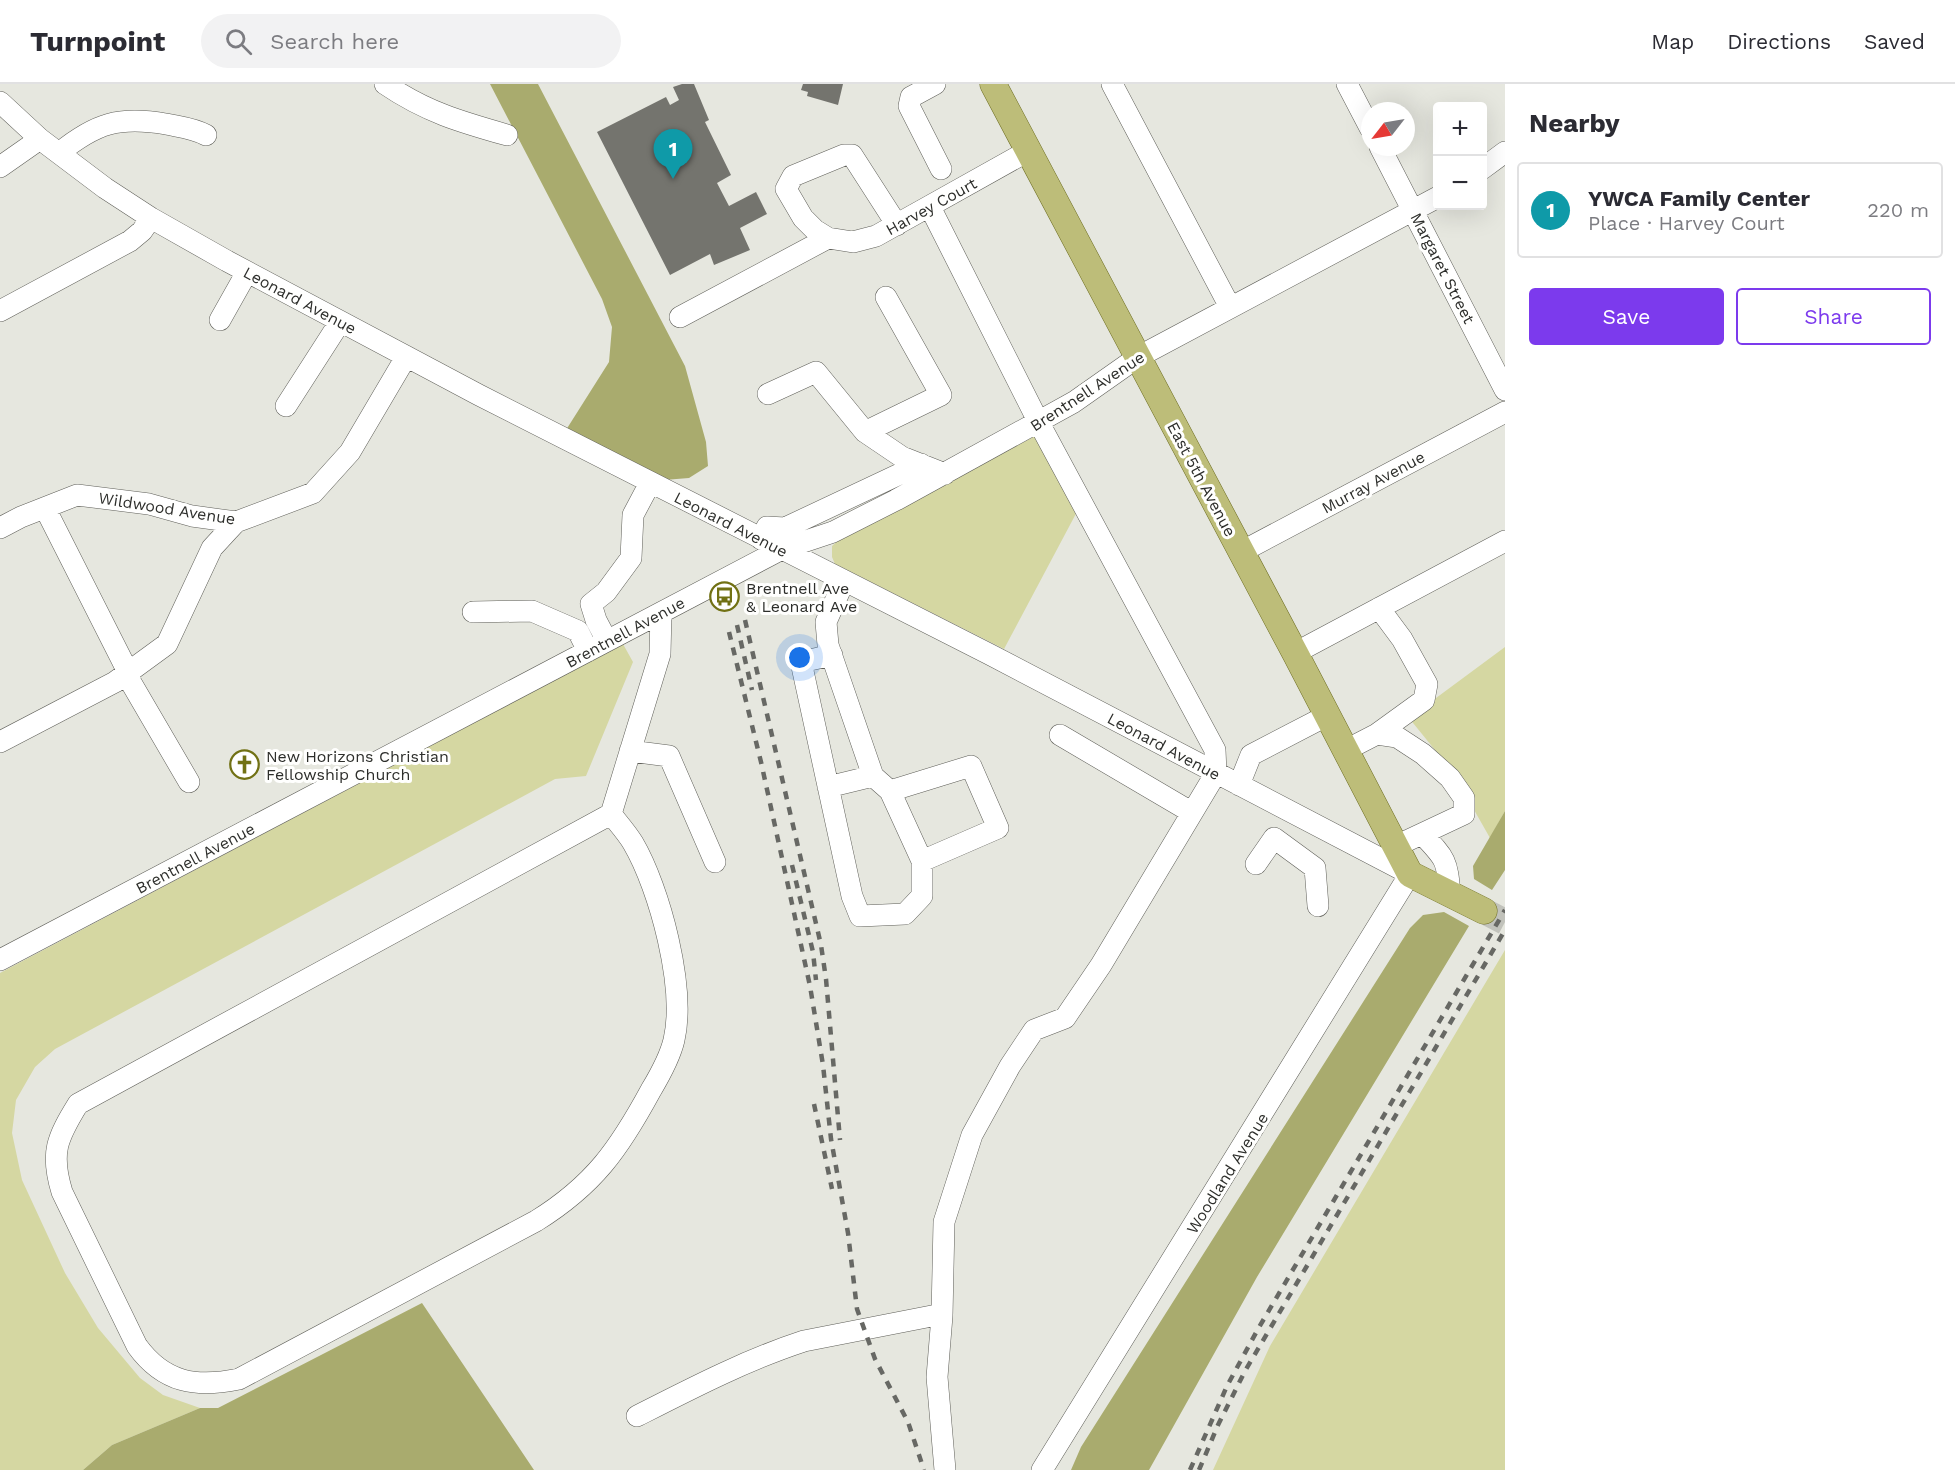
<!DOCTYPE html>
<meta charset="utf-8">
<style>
:root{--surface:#fff;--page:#f2f2f3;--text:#2b2b33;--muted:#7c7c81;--line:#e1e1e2;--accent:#7c3aed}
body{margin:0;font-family:"Work Sans",sans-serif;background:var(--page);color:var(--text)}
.controls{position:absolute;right:18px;top:18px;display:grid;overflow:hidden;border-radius:6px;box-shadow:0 6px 24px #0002}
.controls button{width:54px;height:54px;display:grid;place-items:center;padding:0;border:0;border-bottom:2px solid var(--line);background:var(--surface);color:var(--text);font:30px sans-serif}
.compass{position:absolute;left:1361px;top:18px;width:54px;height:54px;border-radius:50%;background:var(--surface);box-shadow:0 6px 24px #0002;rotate:239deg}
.you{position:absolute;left:800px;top:574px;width:21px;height:21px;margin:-15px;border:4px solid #fff;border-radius:50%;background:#1a73e8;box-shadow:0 0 0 9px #1a73e833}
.badge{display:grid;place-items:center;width:39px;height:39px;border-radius:50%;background:var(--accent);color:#fff;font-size:20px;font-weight:700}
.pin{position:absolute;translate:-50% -50px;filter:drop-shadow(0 2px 3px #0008)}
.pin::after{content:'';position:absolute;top:32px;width:21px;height:18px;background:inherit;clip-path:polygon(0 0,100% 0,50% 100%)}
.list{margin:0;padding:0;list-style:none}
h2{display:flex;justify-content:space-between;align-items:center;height:78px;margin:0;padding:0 24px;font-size:26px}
h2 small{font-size:20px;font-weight:400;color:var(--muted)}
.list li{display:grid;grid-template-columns:39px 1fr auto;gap:18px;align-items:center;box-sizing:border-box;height:96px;margin:0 12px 12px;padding:0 12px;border:2px solid var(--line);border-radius:6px}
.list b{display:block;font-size:22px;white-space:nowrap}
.list p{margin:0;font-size:20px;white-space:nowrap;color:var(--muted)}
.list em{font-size:20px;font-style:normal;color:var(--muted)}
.actions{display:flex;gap:12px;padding:18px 24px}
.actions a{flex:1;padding:14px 0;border:2px solid var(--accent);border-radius:6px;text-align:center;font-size:21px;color:var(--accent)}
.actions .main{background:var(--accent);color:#fff}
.icon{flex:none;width:33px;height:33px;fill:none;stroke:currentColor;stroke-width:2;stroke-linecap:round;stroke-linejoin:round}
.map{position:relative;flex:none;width:1505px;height:1386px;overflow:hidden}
header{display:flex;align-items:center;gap:36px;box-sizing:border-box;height:84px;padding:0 30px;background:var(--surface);border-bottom:2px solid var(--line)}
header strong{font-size:28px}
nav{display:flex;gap:33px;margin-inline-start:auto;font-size:21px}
.search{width:420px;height:54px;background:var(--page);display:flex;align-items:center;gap:15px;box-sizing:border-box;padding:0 21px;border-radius:33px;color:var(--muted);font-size:22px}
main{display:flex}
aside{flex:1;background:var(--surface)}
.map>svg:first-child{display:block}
.green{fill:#d5d7a2}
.forest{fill:#a9ab6e}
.building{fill:#74746e}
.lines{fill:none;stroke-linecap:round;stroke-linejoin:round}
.major-tunnel{stroke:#c1c2bb;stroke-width:26;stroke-dasharray:26 13;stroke-linecap:butt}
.minor-casing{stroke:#5f5f59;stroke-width:22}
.major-casing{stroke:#6e6e23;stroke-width:27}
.minor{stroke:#fff;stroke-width:21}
.major{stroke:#bdbd79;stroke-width:26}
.rail{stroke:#676864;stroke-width:4.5;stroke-dasharray:8 8;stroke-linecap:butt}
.labels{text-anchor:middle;stroke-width:6;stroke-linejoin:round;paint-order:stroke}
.street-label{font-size:16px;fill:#2d2e2b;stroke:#fffffe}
.poi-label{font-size:16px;fill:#2d2e2b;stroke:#fffffe;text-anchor:start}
</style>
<header>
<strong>Turnpoint</strong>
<div class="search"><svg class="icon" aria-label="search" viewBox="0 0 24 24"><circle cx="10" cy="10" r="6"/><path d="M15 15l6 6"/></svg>Search here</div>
<nav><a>Map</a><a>Directions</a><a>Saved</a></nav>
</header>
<main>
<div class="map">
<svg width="1505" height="1386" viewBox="0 0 1505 1386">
<rect width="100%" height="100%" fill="#e6e7df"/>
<path class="green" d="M1037,351L1079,424L1004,565L835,480L832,473V462L842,453Z
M623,560L633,578L586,692L555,695L55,965L35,983L16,1016L12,1049L22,1096L65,1189L98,1244L140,1294L163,1311L200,1324L112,1361L83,1386H0V889Z
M1505,563V727L1490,754L1452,687L1409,634Z
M1505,866V1386H1213L1270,1262Z"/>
<path class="forest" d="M490,0H538L685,282L706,358L708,382L689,394L664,396L566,346L609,278L612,243L602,215Z
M1505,727V786L1492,806L1474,795L1473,782Z
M1444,828L1469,842L1257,1193L1149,1386H1071L1081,1363L1410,844L1423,831Z
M422,1219L534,1386H83L112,1361L200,1324H218Z"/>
<path class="building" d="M682,0H694L709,36L705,38L731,91L717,99L729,122L756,108L767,130L740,144L750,166L714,181L710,170L670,191L597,48L666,13L670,21L679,16L673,3Z
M803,0H843L838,21L807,12L808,8L801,6Z"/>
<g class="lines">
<path class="major-tunnel" d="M1484,827L1505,838"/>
<defs>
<path id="minor" d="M385,0C426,28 461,38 507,51
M935,0L911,13L909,22L941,85
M1112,0L1230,223
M1347,0L1370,44
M0,18L40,55L105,104L151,134L227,177L479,311L989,570L1410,790L1042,1386
M1380,63L1505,306
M59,69C96,39 119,32 166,40C180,43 193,44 206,51
M0,83L40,55
M1482,85L1505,68
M930,123L1039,339L1215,666L1216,689L1101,881L1065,934L1034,946L1010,982L972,1051L944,1138L942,1232L937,1293L945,1386
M897,141L852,71H844L793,92L786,105L803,134L815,146L828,154L853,158L876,152L1028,67
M0,227L130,157L142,147L151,134
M680,233L828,154
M220,236L247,188
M768,310L816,288L865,348L902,373L945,390
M286,322L340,238
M865,348L941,311L886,213
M45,424L128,588
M0,444L21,433L77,411L149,420L192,432L236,438L313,409L350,368L406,273
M761,455L767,443L785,444L921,380
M1241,468L1505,328
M844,497L826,538L828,561L873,692L890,707L922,777L998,744L971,682L890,707
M473,528L532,527L578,547L588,567
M607,557L596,536L591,520L606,508L631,474L633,431L650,399
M1295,569L1505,457
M832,571L801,578L852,812L860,832L905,830L922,812V777
M126,590L189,698
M1377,650L1424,616L1427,600L1402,555L1379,524
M1060,651L1191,728
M0,658L115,598L167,560L212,464L236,438
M1346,666L1377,650L1397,653L1423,670L1450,694L1464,714V730L1396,762
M630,667L669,672L715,778
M1239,701L1251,671L1328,631
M828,703L873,692
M611,730C618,739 627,749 633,759C660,805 686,904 674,956C670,973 660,991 651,1006C619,1065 594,1101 536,1137L239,1295C196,1304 164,1299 137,1262L62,1108C50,1069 57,1054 78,1020L611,730L660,570L661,529
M1422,750C1446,775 1447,776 1450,810
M1256,780L1274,754L1315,784L1318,822
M0,876L782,465L833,448L896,416L1074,318L1138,273L1438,113
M637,1332C692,1304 746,1276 804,1257L942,1230"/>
<path id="major" d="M993,0L1295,569L1410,790L1484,827"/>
</defs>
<use href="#minor" class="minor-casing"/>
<use href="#major" class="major-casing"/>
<use href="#minor" class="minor"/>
<use href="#major" class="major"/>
<path class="rail" d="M745,536L821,861L826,895L840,1056
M737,541L752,606
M729,548L761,678L810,902L823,981L831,1055L848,1149L857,1225L875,1275L908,1338L924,1386
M792,781L813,868L816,896
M814,1020L832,1105
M1190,1386L1227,1302L1258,1245L1505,826
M1199,1386L1218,1341L1245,1287L1505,846"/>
</g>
<defs>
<symbol id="bus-ring" viewBox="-11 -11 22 22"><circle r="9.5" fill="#fffffe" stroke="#717114" stroke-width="1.5"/><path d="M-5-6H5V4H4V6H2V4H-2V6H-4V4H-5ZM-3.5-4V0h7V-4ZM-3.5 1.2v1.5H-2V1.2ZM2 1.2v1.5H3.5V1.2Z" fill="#717114"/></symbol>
<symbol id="church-ring" viewBox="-11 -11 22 22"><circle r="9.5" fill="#fffffe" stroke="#717114" stroke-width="1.5"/><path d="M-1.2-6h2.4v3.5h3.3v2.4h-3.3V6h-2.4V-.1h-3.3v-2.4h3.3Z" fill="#717114"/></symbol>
</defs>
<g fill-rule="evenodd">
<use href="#bus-ring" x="708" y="496" width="33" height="33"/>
<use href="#church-ring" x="228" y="664" width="33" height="33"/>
</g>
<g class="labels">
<g class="street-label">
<text transform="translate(931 122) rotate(-29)" y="6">Harvey Court</text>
<text transform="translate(1443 184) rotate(63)" y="6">Margaret Street</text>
<text transform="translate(300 216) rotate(28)" y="6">Leonard Avenue</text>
<text transform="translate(1087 307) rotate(-33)" y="6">Brentnell Avenue</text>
<text transform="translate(1202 395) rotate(62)" y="6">East 5th Avenue</text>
<text transform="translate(1373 398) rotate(-28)" y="6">Murray Avenue</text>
<text transform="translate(167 424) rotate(9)" y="6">Wildwood Avenue</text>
<text transform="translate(731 440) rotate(27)" y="6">Leonard Avenue</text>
<text transform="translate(625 548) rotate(-28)" y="6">Brentnell Avenue</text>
<text transform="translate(1164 662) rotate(28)" y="6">Leonard Avenue</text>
<text transform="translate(195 774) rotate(-28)" y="6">Brentnell Avenue</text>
<text transform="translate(1227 1089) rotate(-58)" y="6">Woodland Avenue</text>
</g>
<g class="poi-label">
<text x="746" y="510">Brentnell Ave<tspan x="746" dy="18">&amp; Leonard Ave</tspan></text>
<text x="266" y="678">New Horizons Christian<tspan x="266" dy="18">Fellowship Church</tspan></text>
</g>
</g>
</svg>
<div class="controls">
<button>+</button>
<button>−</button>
</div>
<svg class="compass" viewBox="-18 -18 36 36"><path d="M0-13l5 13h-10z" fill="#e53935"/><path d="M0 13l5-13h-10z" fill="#7c7c81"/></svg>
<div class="you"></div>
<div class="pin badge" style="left:673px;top:95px;background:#0f9aa8">1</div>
</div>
<aside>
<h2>Nearby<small></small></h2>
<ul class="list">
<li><span class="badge" style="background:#0f9aa8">1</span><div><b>YWCA Family Center</b><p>Place · Harvey Court</p></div><em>220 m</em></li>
</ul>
<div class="actions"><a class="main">Save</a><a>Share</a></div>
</aside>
</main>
